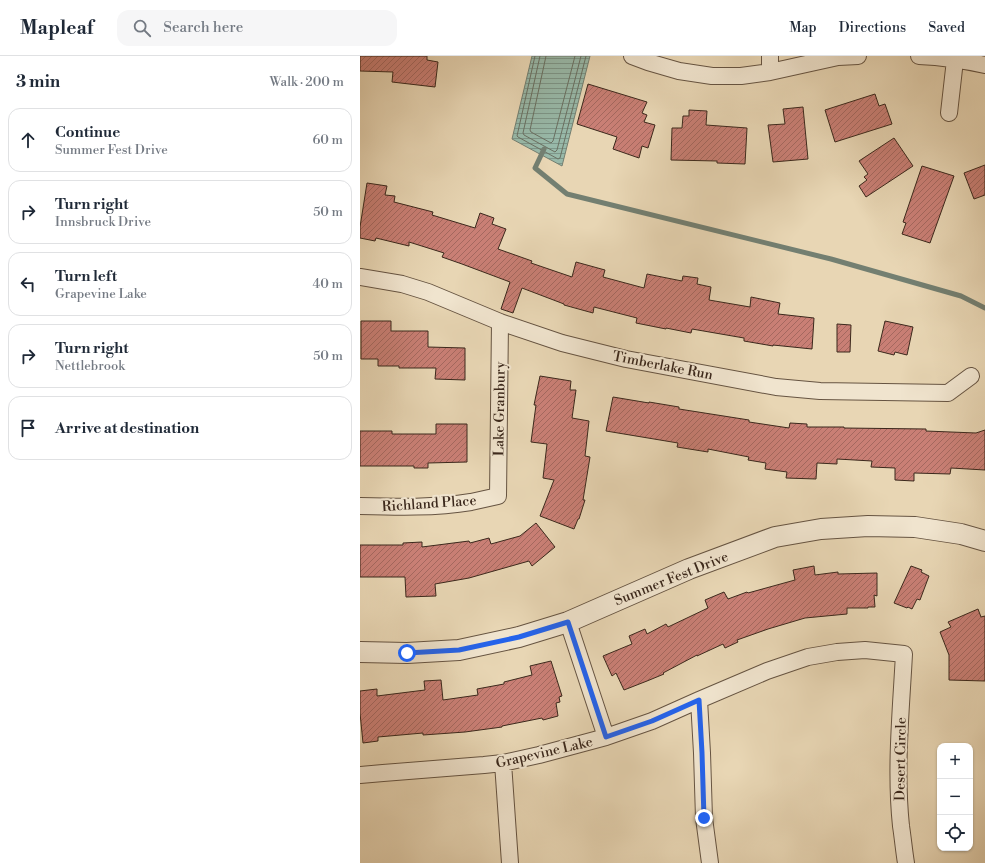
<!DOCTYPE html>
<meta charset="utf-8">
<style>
:root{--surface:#fff;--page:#f6f6f7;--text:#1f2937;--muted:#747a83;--line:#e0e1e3}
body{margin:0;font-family:"Libre Bodoni",serif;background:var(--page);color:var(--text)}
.controls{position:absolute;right:12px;bottom:12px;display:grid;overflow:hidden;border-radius:8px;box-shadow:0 1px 3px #0004}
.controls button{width:36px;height:36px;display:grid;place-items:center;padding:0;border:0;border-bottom:1px solid var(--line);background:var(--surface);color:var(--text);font:20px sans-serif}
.stop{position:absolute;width:12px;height:12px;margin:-9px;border:3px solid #2563eb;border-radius:50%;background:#fff}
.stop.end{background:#2563eb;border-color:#fff;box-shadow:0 1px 4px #0008}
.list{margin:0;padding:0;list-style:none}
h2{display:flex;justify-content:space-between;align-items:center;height:52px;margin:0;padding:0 16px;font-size:17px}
h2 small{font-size:13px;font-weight:400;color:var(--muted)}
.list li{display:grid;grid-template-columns:26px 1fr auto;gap:12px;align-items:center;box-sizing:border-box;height:64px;margin:0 8px 8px;padding:0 8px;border:1px solid var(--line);border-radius:12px}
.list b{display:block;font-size:15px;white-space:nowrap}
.list p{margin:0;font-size:13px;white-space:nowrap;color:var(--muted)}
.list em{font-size:13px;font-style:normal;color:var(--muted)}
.icon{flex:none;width:22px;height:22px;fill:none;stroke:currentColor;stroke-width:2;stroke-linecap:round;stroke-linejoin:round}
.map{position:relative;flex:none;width:625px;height:807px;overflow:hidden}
header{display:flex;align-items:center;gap:24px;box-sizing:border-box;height:56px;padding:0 20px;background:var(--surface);border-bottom:1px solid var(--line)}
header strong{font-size:19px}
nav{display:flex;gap:22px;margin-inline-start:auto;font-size:14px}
.search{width:280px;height:36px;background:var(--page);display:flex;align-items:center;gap:10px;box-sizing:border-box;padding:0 14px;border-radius:12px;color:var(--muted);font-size:15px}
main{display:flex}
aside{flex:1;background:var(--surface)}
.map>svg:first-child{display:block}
.water{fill:url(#water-rules);stroke:#737f71}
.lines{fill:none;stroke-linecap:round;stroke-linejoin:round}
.shore{stroke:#6a7062;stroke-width:1}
.stream{stroke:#737f71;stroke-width:5}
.building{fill:url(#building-hatch);stroke:#3b281c}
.minor-casing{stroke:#665442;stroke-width:18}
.tertiary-casing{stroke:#665442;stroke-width:22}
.minor{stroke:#f0e4ce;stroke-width:16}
.tertiary{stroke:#f0e4ce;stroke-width:20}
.route{stroke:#2563eb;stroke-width:5}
.labels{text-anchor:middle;stroke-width:4;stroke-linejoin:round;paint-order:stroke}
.street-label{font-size:14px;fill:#3b281c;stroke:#f0e4ce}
</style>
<header>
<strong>Mapleaf</strong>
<div class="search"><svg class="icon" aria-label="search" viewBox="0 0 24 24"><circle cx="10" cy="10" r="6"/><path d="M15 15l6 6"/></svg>Search here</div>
<nav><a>Map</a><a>Directions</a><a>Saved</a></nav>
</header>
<main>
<aside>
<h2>3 min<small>Walk · 200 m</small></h2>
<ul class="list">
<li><svg class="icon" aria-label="ahead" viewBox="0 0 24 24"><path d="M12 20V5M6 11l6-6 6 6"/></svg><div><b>Continue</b><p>Summer Fest Drive</p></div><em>60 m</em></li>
<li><svg class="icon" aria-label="right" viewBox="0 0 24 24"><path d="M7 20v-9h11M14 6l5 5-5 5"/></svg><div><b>Turn right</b><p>Innsbruck Drive</p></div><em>50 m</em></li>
<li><svg class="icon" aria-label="left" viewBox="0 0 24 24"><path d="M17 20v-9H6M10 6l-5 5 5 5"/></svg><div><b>Turn left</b><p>Grapevine Lake</p></div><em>40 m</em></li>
<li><svg class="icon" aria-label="right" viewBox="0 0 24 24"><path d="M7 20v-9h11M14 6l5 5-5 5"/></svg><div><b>Turn right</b><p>Nettlebrook</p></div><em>50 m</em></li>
<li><svg class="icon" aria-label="arrive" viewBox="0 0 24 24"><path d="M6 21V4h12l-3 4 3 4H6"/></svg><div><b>Arrive at destination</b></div></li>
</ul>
</aside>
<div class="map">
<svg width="625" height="807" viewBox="0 0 625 807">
<defs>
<pattern id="water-rules" width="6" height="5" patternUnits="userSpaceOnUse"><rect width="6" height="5" fill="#98b9a9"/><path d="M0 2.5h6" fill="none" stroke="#7d9689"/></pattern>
<pattern id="building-hatch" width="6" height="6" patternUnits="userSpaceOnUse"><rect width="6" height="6" fill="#c97f75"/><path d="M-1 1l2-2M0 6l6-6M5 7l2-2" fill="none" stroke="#a4685f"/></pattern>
</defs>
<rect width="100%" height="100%" fill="#e8d6b4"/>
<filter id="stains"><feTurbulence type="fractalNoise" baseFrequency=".005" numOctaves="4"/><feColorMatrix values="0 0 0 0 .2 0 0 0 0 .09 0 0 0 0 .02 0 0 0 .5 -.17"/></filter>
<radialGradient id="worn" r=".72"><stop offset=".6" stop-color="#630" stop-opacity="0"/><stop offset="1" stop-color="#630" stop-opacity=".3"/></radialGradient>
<path class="water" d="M172,0H230L202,110L152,83Z"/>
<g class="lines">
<path class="shore" d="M175,0L157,80L158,81L198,103L200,102L226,0
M180,0L163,77L164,79L195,96L197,94L221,0
M186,0L170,74L171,76L191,87L193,85L215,0"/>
<path class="stream" d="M184,93L175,112L207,138L471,203L601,240L625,252"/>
</g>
<path class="building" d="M0,0H67V4L78,6L75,31L32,26L33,16L0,15Z
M228,28L287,46L282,57L287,59L284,66L295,69L288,92L282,90L279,102L253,93L257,81L217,68Z
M515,38L519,50L525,48L532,68L475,86L465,54Z
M443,51L448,103L413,106L408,69L425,68L423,53Z
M329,54L347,55L346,69L387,72L385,108L357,107V105L311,104L312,72H322L323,60H329Z
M534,82L553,110L506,141L499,130L507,124L504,121L508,118L499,105Z
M625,109V139L614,143L604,117Z
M562,110L594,120L570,187L542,178L546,167L543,166Z
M7,127L27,130L25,139L35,140L34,146L73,156L72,159L115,172L120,157L134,162L132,168L146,173L138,193L172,205L171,207L212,221L216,206L245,214L243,221L284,232L287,218L322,225L323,220L338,222L337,228L351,231L349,244L390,251L391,241L420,247L418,258L454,262L452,293L413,289V290L384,285V282L332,273L331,277L306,272V273L276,267L277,262L234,251L233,257L204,249V248L162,232L153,257L141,253L150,226L102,208L82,201L84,197L49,186V190L16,182L15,185L0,182V171Z
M1,265H31V275H68V291L105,292V324L75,323L76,312H39V310H18V303H1Z
M525,265L553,271L547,299L535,296L534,299L518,295Z
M477,268L491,269L490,296H477Z
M180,320L211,325L210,334H216L212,362L229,365L225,400L230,401L223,444H225L219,463H218L214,473L180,460L194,424L183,422L187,388L171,386L176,349H174Z
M253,341L289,347V346L319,351V353L389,364V366L429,372L430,367L447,368V371H484V372L566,373V375L616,377L625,374V414L591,412L590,418L554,417V425L535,424V412L511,411L512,405L477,403V408L457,407L456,423L426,422L427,416L405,413L406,407L388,404L389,401L348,393V396L317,391L318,387L246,375Z
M76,368H107V406L68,407V412H54V410H0V375H32V378H76Z
M176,467L195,491L172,510L169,505L109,522L75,528L76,540L46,541L45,521H0V489H43V487L62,486V491L109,485L110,487L129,482L131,488L160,480Z
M454,510L455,519L478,516V518L517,517V540L514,539L515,551H508V552H487V558L445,562L408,573L377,584L378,586L365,592L363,588L337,600V599L303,617L304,618L287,625L264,634L256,617L252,620L243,600L272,588L269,580L285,573L287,578L306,568L308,571L348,552L345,544L364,536L368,543L387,536L388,537L435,524L433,514Z
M551,510L562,514L561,516L569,520L560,544L557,543L552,553L548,551L547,552L534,547Z
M618,553L621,561L625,560V625L589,624V599L580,576L591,571L588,566Z
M191,605L202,640L199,641L200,646L196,647L198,660L183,664L182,662L142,670V671L105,676L63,679V677L18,681V685L3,687L0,657V635L17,633V640L65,634L64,625L81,624L83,644L118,639L117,633L144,628V626L172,619L170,610Z"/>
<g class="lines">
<defs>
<path id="minor" d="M272,0L288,6L319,15L352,20H381L410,16L478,1L498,0
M410,0V16
M559,0C581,1 603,4 625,9
M589,57L595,4
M0,221L42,228L68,236L140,266L202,287L266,303L416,331L460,335L588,337L611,320
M0,450C37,451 75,452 111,446C120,444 129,442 138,440L140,266
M208,566L246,681
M339,644L342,697L344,762L350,807
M143,707L150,807
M0,719L23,717L124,709L143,707L179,699L246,681L292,665L339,644L407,615L448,601L477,596L505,594L544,598C541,655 535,713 541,770C543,783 544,795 546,807"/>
<path id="tertiary" d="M0,596L47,597L99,594L159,581L208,566L329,513L415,481L461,473L508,470L555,471L601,478L625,485"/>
</defs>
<use href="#minor" class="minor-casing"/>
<use href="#tertiary" class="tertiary-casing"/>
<use href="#minor" class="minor"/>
<use href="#tertiary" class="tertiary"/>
</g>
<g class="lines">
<path class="route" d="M47,597L99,594L159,581L208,566L246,681L292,665L339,644L342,697L344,762"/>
</g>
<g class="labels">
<g class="street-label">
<text transform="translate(303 309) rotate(11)" y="5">Timberlake Run</text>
<text transform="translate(139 353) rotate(-89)" y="5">Lake Granbury</text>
<text transform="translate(69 447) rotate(-4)" y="5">Richland Place</text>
<text transform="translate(311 522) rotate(-22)" y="5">Summer Fest Drive</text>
<text transform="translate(184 696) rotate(-13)" y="5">Grapevine Lake</text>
<text transform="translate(540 703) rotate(-89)" y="5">Desert Circle</text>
</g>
</g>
<rect width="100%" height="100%" filter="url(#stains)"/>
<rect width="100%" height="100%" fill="url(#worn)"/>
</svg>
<div class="controls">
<button>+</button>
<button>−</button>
<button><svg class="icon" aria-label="locate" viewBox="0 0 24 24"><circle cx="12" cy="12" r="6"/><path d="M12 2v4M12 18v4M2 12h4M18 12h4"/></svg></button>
</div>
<div class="stop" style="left:47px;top:597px"></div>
<div class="stop end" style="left:344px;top:762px"></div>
</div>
</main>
